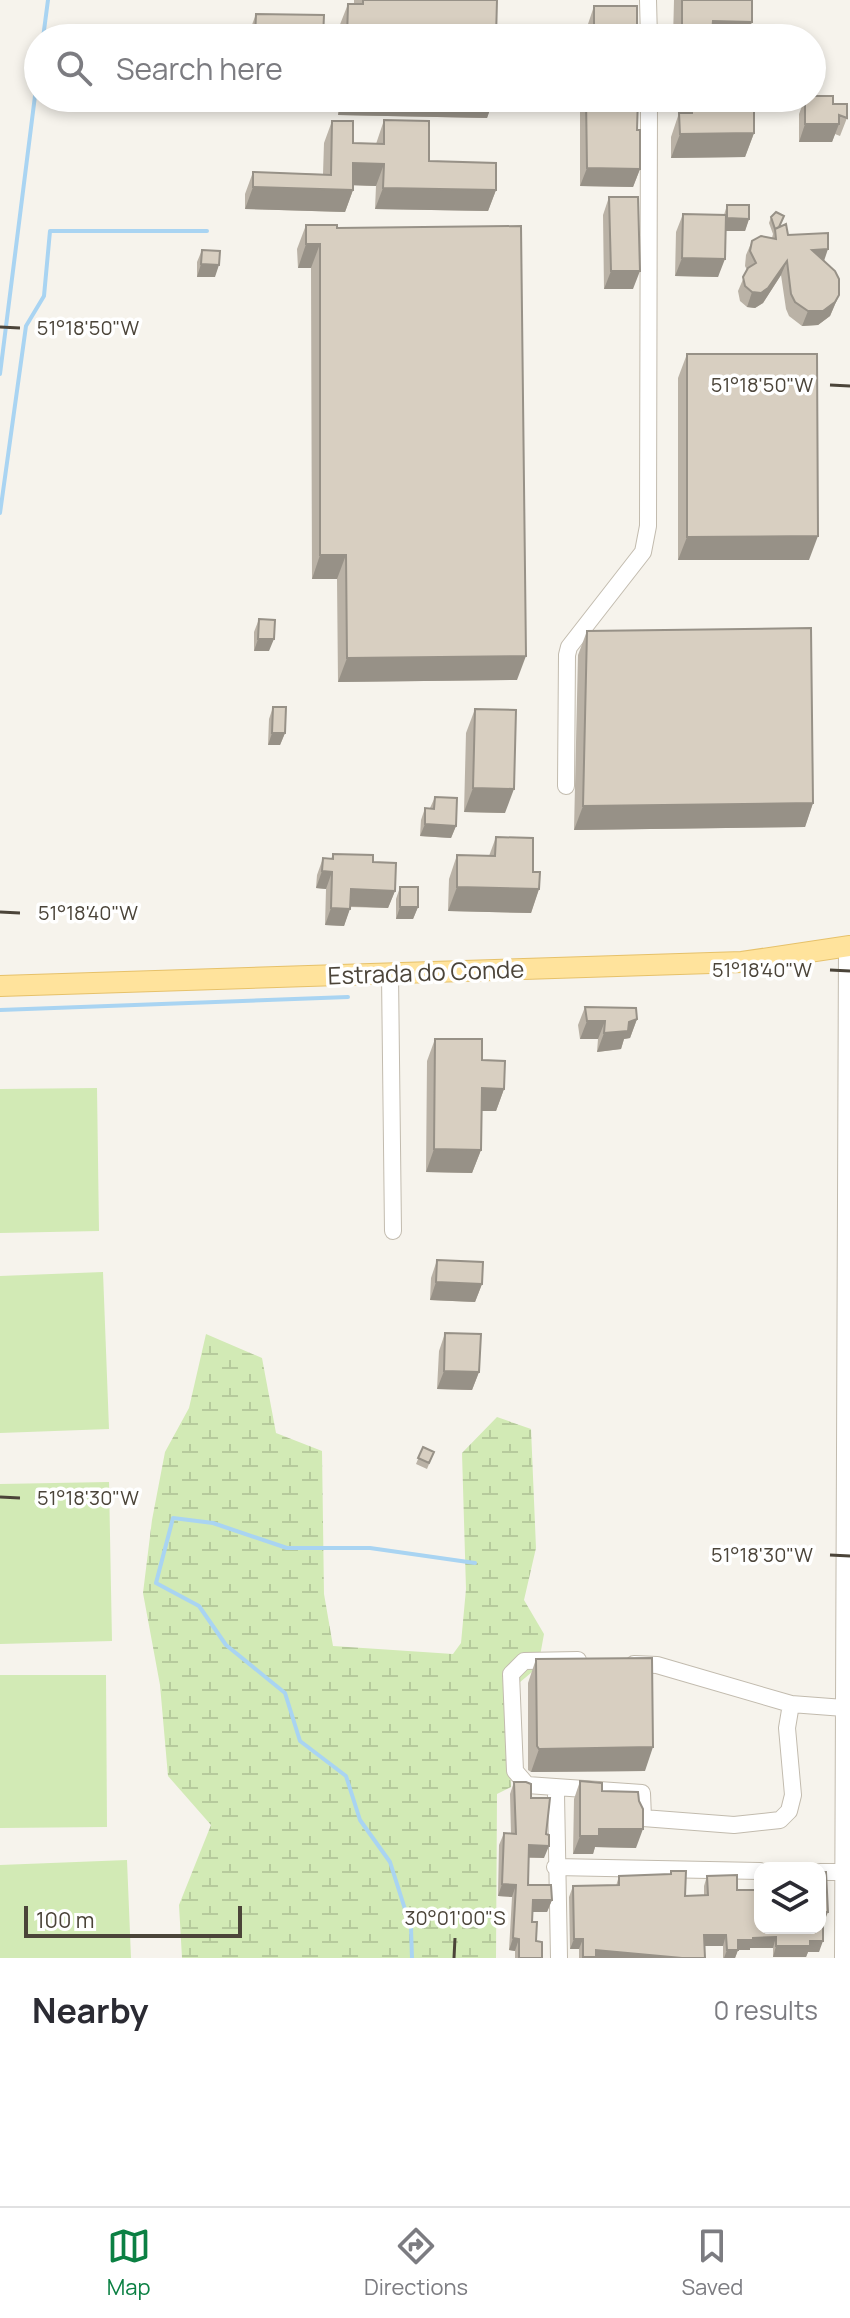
<!DOCTYPE html>
<meta charset="utf-8">
<style>
:root{--surface:#fff;--page:#f7f7f7;--text:#2b2b33;--muted:#7c7c81;--line:#e1e1e2;--accent:#0b8043}
body{margin:0;font-family:Manrope,sans-serif;background:var(--page);color:var(--text)}
.controls{position:absolute;right:24px;bottom:24px;display:grid;overflow:hidden;border-radius:16px;box-shadow:0 4px 12px #0003}
.controls button{width:72px;height:72px;display:grid;place-items:center;padding:0;border:0;border-bottom:2px solid var(--line);background:var(--surface);color:var(--text);font:40px sans-serif}
.scale{position:absolute;left:24px;bottom:20px;width:218px;box-sizing:border-box;padding-left:8px;border:4px solid #4b4439;border-top:0;font-size:22px;line-height:28px;white-space:nowrap;color:#4b4439;-webkit-text-stroke:6px #fff;paint-order:stroke}
.list{margin:0;padding:0;list-style:none}
h2{display:flex;justify-content:space-between;align-items:center;height:104px;margin:0;padding:0 32px;font-size:34px}
h2 small{font-size:26px;font-weight:400;color:var(--muted)}
.icon{flex:none;width:44px;height:44px;fill:none;stroke:currentColor;stroke-width:2;stroke-linecap:round;stroke-linejoin:round}
.map{position:relative;flex:none;width:850px;height:1958px;overflow:hidden}
.search{position:absolute;background:var(--surface);box-shadow:0 4px 12px #0003;left:24px;right:24px;top:24px;height:88px;display:flex;align-items:center;gap:20px;box-sizing:border-box;padding:0 28px;border-radius:44px;color:var(--muted);font-size:30px}
.sheet{height:248px;background:var(--surface)}
nav{display:flex;justify-content:space-around;align-items:center;box-sizing:border-box;height:112px;border-top:2px solid var(--line);background:var(--surface);font-size:22px;color:var(--muted)}
nav a{display:grid;justify-items:center;gap:4px}
nav .on{color:var(--accent)}
.map>svg:first-child{display:block}
.green{fill:#d2eab5}
.wetland{fill:url(#wetland-marsh)}
.lines{fill:none;stroke-linecap:round;stroke-linejoin:round}
.stream{stroke:#a9d4f2;stroke-width:4}
.minor-casing{stroke:#c2bbae;stroke-width:18}
.major-casing{stroke:#e6c16a;stroke-width:22}
.minor{stroke:#fff;stroke-width:16}
.major{stroke:#ffe39c;stroke-width:20}
.wall{fill:#bab2a6}
.shaded-wall{fill:#979187}
.building{fill:#d8cfc1;stroke:#979187;stroke-width:2}
.ticks{fill:none;stroke:#4b4439;stroke-width:3}
.labels{text-anchor:middle;stroke-width:7;stroke-linejoin:round;paint-order:stroke}
.street-label{font-size:24px;fill:#4b4439;stroke:#fff}
.ticks-label{font-size:20px;text-anchor:middle;fill:#4b4439;stroke:#fff;stroke-width:7;stroke-linejoin:round;paint-order:stroke}
</style>
<div class="map">
<svg width="850" height="1958" viewBox="0 0 850 1958">
<defs>
<pattern id="wetland-marsh" width="20" height="14" patternUnits="userSpaceOnUse" patternTransform="scale(2)"><rect width="20" height="14" fill="#d2eab5"/><path d="M1 5h8M5 5V1M11 12h8M15 12V8" fill="none" stroke="#b6ca9c"/></pattern>
</defs>
<rect width="100%" height="100%" fill="#f6f3ec"/>
<path class="green" d="M97,1088L99,1231L0,1233V1089Z
M103,1272L109,1429L0,1433V1276Z
M109,1482L112,1641L0,1644V1484Z
M0,1675H106L107,1827L0,1828Z
M127,1860L131,1958H0V1865Z"/>
<path class="wetland" d="M206,1334L262,1358L276,1433L322,1451L324,1594L333,1646L453,1654L461,1643L466,1589L462,1453L497,1417L531,1429L536,1548L524,1600L544,1634L538,1667L506,1694L511,1787L497,1794L496,1958H182L179,1905L211,1825L168,1776L160,1685L143,1593L152,1520L165,1452L189,1408Z"/>
<g class="lines">
<path class="stream" d="M43,38L48,0
M0,374L38,72
M0,513L26,326L44,296L50,231H207
M0,1010L348,997
M412,1958L411,1928L390,1862L360,1820L346,1776L300,1741L285,1693L226,1645L199,1606L156,1583L173,1518L213,1523L287,1548H370L475,1563"/>
<defs>
<path id="minor" d="M648,0L649,38
M566,786L567,655L569,647L643,552L648,526L649,98
M390,974L393,1231
M578,1660L524,1661L511,1674L515,1771L527,1785L642,1793L643,1818L734,1825L780,1820L789,1811L793,1795L787,1728L791,1704
M634,1664L657,1665L791,1704L844,1708
M556,1794L559,1958
M555,1867L760,1871
M820,1872H843
M843,1958L847,946"/>
<path id="major" d="M0,986L742,962L850,946"/>
</defs>
<use href="#minor" class="minor-casing"/>
<use href="#major" class="major-casing"/>
<use href="#minor" class="minor"/>
<use href="#major" class="major"/>
</g>
<path class="wall" d="M354,0H497L496,38H339V27L348,4H354Z
M674,0H752L746,38H673Z
M594,6L637,38H588V24Z
M256,14L323,38H247Z
M338,98H494L487,118L338,115Z
M580,98H641L638,105L637,130L640,169L633,187L580,186Z
M683,98H754V133L745,157L671,158V137L679,113H683Z
M805,98H812L833,104L847,118L840,136L835,134L832,142H799V114Z
M384,120L429,161L496,190L488,211L375,209L376,186L353,185V190L345,212L245,209V194L253,172L323,174L324,143L332,121L353,143L376,144Z
M609,197L633,289H604L603,215Z
M727,205L749,219L745,231H725L718,277L675,276L676,232L683,214L724,215Z
M771,217L788,235L824,261L839,295L830,316L818,325L802,326L789,316L786,309L781,275L763,303L755,308L747,307L740,301L738,291L747,270L745,266L746,255L752,241L772,238L773,234L769,223Z
M306,225L337,228L517,680L338,682L337,579H312L311,268H298L297,249Z
M202,250L215,277H197V262Z
M687,354L809,560H678V378Z
M259,619L269,651H254V632Z
M587,631L813,803L805,827L574,830L578,655Z
M273,707L285,733L280,745H268L269,719Z
M475,709L505,813L464,812L466,733Z
M435,797L456,826L451,838L420,836L421,820L425,808H430Z
M496,837L533,872L539,889L531,913L448,911L449,879L457,855L489,856Z
M333,854L373,862L395,891L388,908L350,907L344,926L325,925L326,889L316,888L317,875L323,858L331,859Z
M400,887L418,907L413,919H396V899Z
M585,1007L637,1019L630,1038L624,1039L621,1049L597,1052L598,1039H580L578,1025Z
M435,1039L482,1060L504,1089L496,1111H481V1150L472,1173L426,1172L427,1061Z
M437,1260L482,1284L475,1302L430,1300L431,1278Z
M445,1333L479,1372L472,1390L437,1389L439,1351Z
M423,1447L434,1452L427,1469L416,1464Z
M536,1659L645,1771L531,1772L528,1770V1683Z
M580,1781L602,1791L636,1848L595,1847L593,1854H573L574,1799Z
M514,1782L531,1798L544,1858H529L528,1885L552,1900L547,1912H532V1922L536,1941L542,1958H515V1951L509,1950L512,1897L498,1896L499,1845L504,1833L511,1834L510,1794Z
M671,1871L685,1896L704,1895V1886L707,1876L820,1928V1872L824,1922H823L819,1952H808L806,1957H773V1948H750V1950H738L735,1958H723V1946H704L705,1958H579V1949H570L569,1897L573,1886H616L619,1876L670,1874Z"/>
<path class="shaded-wall" d="M713,21L752,22L746,38H679L682,30Z
M344,98H494L487,118L338,115Z
M805,124H839L832,142H799Z
M754,133L745,157L671,158L680,134Z
M353,163L384,164L376,186L345,185Z
M587,168L640,169L633,187L580,186Z
M253,187L353,190L345,212L245,209Z
M383,188L496,190L488,211L375,209Z
M727,218L749,219L745,231H723Z
M306,244H320L311,268H298Z
M828,249L823,264L812,250Z
M682,258L725,259L718,277L675,276Z
M787,261L781,275L763,303L755,308L747,307L752,292Z
M201,264L219,265L215,277H197Z
M611,271H640L633,289H604Z
M839,295L830,316L818,325L802,326L808,311Z
M818,536L809,560H678L687,537Z
M320,555H346L337,579H312Z
M258,639H274L269,651H254Z
M526,656L517,680L338,682L347,658Z
M272,733H285L280,745H268Z
M473,788L514,789L505,813L464,812Z
M813,803L805,827L574,830L583,806Z
M425,824L456,826L451,838L420,836Z
M322,871L332,872L326,889L316,888Z
M457,887L539,889L531,913L448,911Z
M351,889L395,891L388,908L345,906Z
M400,907H418L413,919H396Z
M331,908L350,909L344,926L325,925Z
M637,1019L630,1038L624,1039L621,1049L597,1052L604,1033Z
M587,1021H605L598,1039H580Z
M482,1088L504,1089L496,1111H473Z
M434,1149L481,1150L472,1173L426,1172Z
M436,1282L482,1284L475,1302L430,1300Z
M444,1371L479,1372L472,1390L437,1389Z
M653,1747L645,1771L531,1772L539,1749Z
M599,1829H643L636,1848L595,1847L593,1854H573L580,1836Z
M529,1845L549,1846L544,1858L525,1857Z
M502,1884L516,1885L512,1897L498,1896Z
M533,1900H552L547,1912H529Z
M823,1912H828L824,1922H820Z
M704,1935H726L723,1946H700Z
M776,1937L773,1948H750V1950H738L735,1958H724L727,1950L738,1940L753,1938Z
M513,1938L519,1939L515,1951L509,1950Z
M574,1939H583L579,1949H570Z
M810,1941H823L819,1952H808L806,1957H773L776,1946Z
M596,1950L682,1958H582Z"/>
<path class="building" d="M363,0H497L496,38H347L348,4H363Z
M682,0H752V22L713,21L712,31L682,30Z
M594,6H637V38H594Z
M256,14L324,15L323,38H255Z
M812,96H833V104H847V118L839,115V124H805V98H812Z
M586,98H638L637,130H640V169L587,168Z
M692,98H754V133L680,134L679,113H692Z
M384,120L429,121V161L496,163V190L383,188L384,164L353,163V190L253,187V172L331,175L332,121H353V143L384,144Z
M609,197H638L640,271H611Z
M727,205H749V219L727,218Z
M776,212L784,216L779,227L775,229L771,217Z
M683,214L726,215L725,259L682,258Z
M786,224L788,235L828,233V249L812,250L835,271L839,279V295L835,302L823,311H808L795,302L791,294L787,261L768,288L761,293L752,292L745,286L743,277L748,268L756,263L750,251L752,241L761,236L776,239L775,229Z
M306,225H337V228L521,226L526,656L347,658L346,555H320V244H306Z
M202,250L220,251L219,265L201,264Z
M687,354H817L818,536L687,537Z
M259,619L275,620L274,639H258Z
M811,628L813,803L583,806L587,631Z
M273,707H286L285,733H272Z
M475,709L516,710L514,789L473,788Z
M435,797L457,798L456,826L425,824V808L434,809Z
M496,837L533,838V872H540L539,889L457,887V855L495,856Z
M333,854L373,855V862L396,863L395,891L351,889L350,909L331,908L332,872L322,871L323,858L333,859Z
M400,887H418V907H400Z
M585,1007L636,1008L637,1019L629,1022L628,1031L604,1033L605,1021H587Z
M435,1039H482V1060L505,1061L504,1089L482,1088L481,1150L434,1149Z
M437,1260L483,1262L482,1284L436,1282Z
M445,1333L481,1334L479,1372L444,1371Z
M423,1447L434,1452L429,1463L418,1458Z
M652,1658L653,1747L539,1749L537,1746L536,1659Z
M580,1781L602,1783V1791L638,1792L639,1801L643,1809V1829H599V1836H580Z
M514,1782H526L531,1784V1798H550L546,1834L549,1835V1846L529,1845L528,1885H551L552,1900H533L532,1922H537L536,1941L542,1942V1958H519V1939L513,1938L516,1885L502,1884L504,1833L516,1834Z
M671,1871H686L685,1896L708,1895L707,1876L737,1875V1890H760V1928H820V1872H826L828,1912H823V1941H810V1946H776V1937L753,1938V1940H738V1950H727L726,1935H704L705,1958H682L596,1950V1957H583V1939H574L573,1886L619,1885V1876L671,1874Z"/>
<path class="ticks" d="M0,327L20,328M830,385L850,386M0,912L20,913M830,970L850,971M0,1497L20,1498M830,1555L850,1556M454,1958L455,1938"/>
<g class="labels">
<g class="street-label">
<text transform="translate(426 973) rotate(-2)" y="8">Estrada do Conde</text>
</g>
</g>
<g class="ticks-label">
<text x="88" y="335">51°18'50"W</text>
<text x="762" y="392">51°18'50"W</text>
<text x="88" y="920">51°18'40"W</text>
<text x="762" y="977">51°18'40"W</text>
<text x="88" y="1505">51°18'30"W</text>
<text x="762" y="1562">51°18'30"W</text>
<text x="455" y="1925">30°01'00"S</text>
</g>
</svg>
<div class="controls">
<button><svg class="icon" aria-label="layers" viewBox="0 0 24 24"><path d="M12 4l9 5-9 5-9-5zM3 14l9 5 9-5"/></svg></button>
</div>
<div class="scale">100 m</div>
<div class="search"><svg class="icon" aria-label="search" viewBox="0 0 24 24"><circle cx="10" cy="10" r="6"/><path d="M15 15l6 6"/></svg>Search here</div>
</div>
<section class="sheet">
<h2>Nearby<small>0 results</small></h2>
<ul class="list">
</ul>
</section>
<nav>
<a class="on"><svg class="icon" aria-label="map" viewBox="0 0 24 24"><path d="M3 6l6-2 6 2 6-2v14l-6 2-6-2-6 2zM9 4v14M15 6v14"/></svg>Map</a>
<a><svg class="icon" aria-label="directions" viewBox="0 0 24 24"><path d="M12 3l9 9-9 9-9-9zM9 14v-3h6M13 9l2 2-2 2"/></svg>Directions</a>
<a><svg class="icon" aria-label="saved" viewBox="0 0 24 24"><path d="M7 4h10v16l-5-4-5 4z"/></svg>Saved</a>
</nav>
